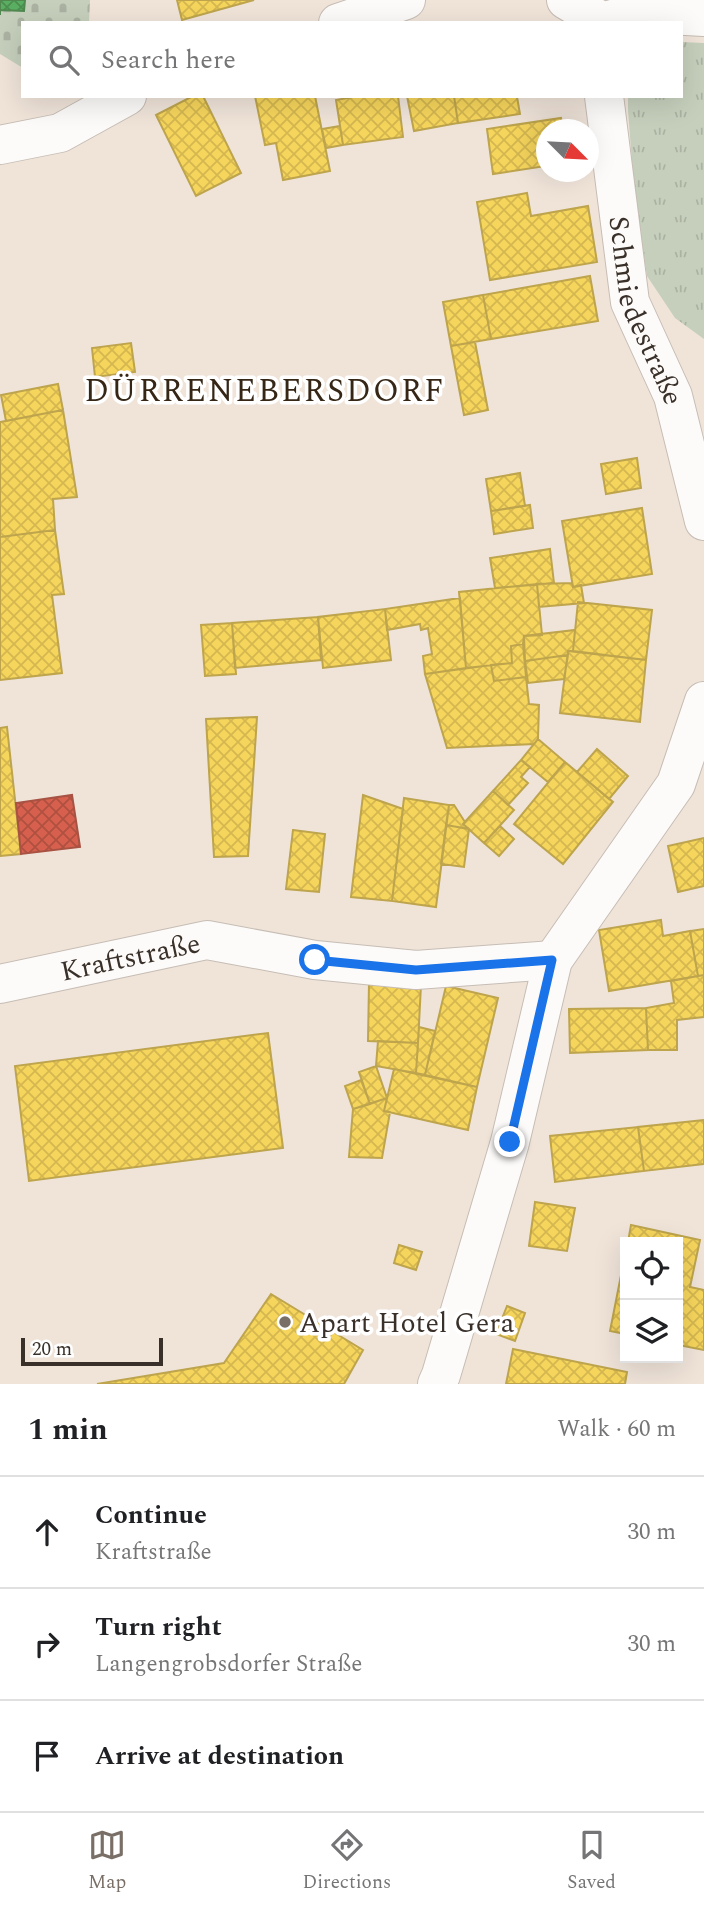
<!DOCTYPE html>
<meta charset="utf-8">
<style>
:root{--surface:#fff;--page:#f6f6f6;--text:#202124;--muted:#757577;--line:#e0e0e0;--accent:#796f67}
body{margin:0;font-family:Spectral,serif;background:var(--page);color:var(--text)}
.controls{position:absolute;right:21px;bottom:21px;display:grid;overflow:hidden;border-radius:0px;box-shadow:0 7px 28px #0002}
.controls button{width:63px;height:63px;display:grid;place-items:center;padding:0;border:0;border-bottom:2px solid var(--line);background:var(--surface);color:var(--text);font:35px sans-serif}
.compass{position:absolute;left:536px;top:119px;width:63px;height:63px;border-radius:50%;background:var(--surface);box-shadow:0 7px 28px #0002;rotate:114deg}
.scale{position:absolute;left:21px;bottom:18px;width:142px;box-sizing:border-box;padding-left:7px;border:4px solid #393029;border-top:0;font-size:19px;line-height:24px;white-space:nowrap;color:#393029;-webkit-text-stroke:5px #fff;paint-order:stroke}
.stop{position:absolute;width:21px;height:21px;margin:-16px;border:5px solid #1a73e8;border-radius:50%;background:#fff}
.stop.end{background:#1a73e8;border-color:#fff;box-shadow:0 2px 7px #0008}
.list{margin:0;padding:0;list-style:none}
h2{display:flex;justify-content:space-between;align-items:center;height:91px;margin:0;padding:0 28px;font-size:30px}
h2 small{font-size:23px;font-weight:400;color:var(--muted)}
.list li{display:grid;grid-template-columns:46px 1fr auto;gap:21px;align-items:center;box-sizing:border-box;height:112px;padding:0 28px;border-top:2px solid var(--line)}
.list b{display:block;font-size:26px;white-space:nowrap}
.list p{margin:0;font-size:23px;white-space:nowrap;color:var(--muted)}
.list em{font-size:23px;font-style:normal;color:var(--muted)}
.icon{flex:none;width:38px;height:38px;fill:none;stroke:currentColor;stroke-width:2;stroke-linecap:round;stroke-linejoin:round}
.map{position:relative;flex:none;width:704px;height:1384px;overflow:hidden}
.search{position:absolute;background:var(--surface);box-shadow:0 7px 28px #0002;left:21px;right:21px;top:21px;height:77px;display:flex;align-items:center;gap:18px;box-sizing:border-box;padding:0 24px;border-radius:0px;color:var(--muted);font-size:26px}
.sheet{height:427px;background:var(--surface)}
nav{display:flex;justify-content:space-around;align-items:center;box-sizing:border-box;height:98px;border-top:2px solid var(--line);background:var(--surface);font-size:19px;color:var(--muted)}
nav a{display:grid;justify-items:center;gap:4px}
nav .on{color:var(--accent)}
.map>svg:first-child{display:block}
.grass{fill:url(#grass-tufts)}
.cemetery{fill:url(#cemetery-stones)}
.homes{fill:url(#homes-cross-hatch);stroke:#bda44d;stroke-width:2}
.shops{fill:url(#shops-cross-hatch);stroke:#a75242;stroke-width:2}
.public{fill:url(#public-cross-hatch);stroke:#508850;stroke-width:2}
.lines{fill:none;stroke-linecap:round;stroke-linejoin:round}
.minor-casing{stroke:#c6bdb5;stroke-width:40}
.minor{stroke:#fdfbf9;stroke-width:38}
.route{stroke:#1a73e8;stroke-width:9}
.poi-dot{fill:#796f67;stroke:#fff;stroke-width:2.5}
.labels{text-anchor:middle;stroke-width:7;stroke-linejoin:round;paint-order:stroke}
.street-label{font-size:28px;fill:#393029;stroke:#fff}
.poi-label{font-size:28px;fill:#393029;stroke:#fff;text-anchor:start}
.quarter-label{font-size:32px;letter-spacing:2px;fill:#362616;stroke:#fff}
</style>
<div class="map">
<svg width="704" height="1384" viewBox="0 0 704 1384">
<defs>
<pattern id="grass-tufts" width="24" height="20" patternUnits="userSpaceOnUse" patternTransform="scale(1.75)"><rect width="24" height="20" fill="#c6cfbc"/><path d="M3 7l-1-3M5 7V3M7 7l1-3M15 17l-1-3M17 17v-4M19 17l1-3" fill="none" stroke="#abb2a2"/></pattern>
<pattern id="cemetery-stones" width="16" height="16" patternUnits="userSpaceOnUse" patternTransform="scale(1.75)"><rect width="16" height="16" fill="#c6cfbc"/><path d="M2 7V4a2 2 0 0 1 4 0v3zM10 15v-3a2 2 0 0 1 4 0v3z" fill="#abb2a2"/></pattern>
<pattern id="homes-cross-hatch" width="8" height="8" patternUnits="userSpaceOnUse" patternTransform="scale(1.75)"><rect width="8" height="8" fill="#f6d55c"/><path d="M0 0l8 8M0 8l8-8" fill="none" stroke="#d4b750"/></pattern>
<pattern id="shops-cross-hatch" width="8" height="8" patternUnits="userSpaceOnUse" patternTransform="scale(1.75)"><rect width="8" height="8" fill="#d6604d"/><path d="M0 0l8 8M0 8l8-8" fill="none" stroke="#af5040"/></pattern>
<pattern id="public-cross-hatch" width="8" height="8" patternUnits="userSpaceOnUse" patternTransform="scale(1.75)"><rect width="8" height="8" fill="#5aae61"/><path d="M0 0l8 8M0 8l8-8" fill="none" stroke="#4b8e50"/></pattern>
</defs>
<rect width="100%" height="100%" fill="#f0e4d9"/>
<path class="grass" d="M681,42L704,43V339L675,318L647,276L635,200L628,111V96H681Z"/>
<path class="cemetery" d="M0,0H90L89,23H23V68L0,54Z"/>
<path class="homes" d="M177,0H254L182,20Z
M193,96H203L241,173L196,196L156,115Z
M255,96H315L330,171L283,180L276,143L265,145Z
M359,96H398L403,137L343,145L336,100Z
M407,96H454L458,123L414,131Z
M454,96H519L517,97L520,114L458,123Z
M561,118L563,130H546V166L493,174L487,129Z
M340,126L343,145L326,148L322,129Z
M527,193L531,216L588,206L597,262L490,280L477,202Z
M590,276L598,321L491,339L483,295Z
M483,295L491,339L451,346L443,302Z
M475,342L488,410L464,415L451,346Z
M131,343L135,372L95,377L92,348Z
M58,384L63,410L6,421L1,395Z
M63,410L77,497L53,499L55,530L0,537V422Z
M637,458L641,488L606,494L601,464Z
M520,473L525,506L491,511L486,479Z
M530,505L533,528L494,534L491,511Z
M642,508L652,574L573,587L562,521Z
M55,530L64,594L52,595L62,673L0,680V537Z
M550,549L554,583L495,588L490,558Z
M572,583L573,587L581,585L584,603L539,607L537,584Z
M537,584L542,635L524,636L523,644L511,646L512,663L466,668L459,592Z
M460,598L466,668L425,674L423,656L432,654L428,628L421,630L420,624L387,630L385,609Z
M578,602L652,610L646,660L573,651Z
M385,609L391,660L323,668L318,617Z
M318,617L321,660L235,668L232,623Z
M232,623L236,674L205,676L201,625Z
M575,630L573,651H568V655L525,661L524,636Z
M523,644L526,677L494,681L491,665L512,663L511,646Z
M568,651L646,660L640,722L560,713Z
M568,655L564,679L528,683L525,661Z
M491,665L494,681L526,677L529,704L539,705L538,739L534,744L447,748L425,674Z
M257,717L248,856L214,857L206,719Z
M7,727L21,854L0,856V728Z
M538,739L565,762L548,782L521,760Z
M597,749L628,776L609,799L577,772Z
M521,760L530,767L521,777L528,783L508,805L493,791Z
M565,762L613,802L563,864L514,824Z
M493,791L514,810L484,843L463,824Z
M363,795L403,809L392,901L351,897Z
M404,798L449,805L436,907L392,901Z
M449,805H454L465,822L463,824L469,829L446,825Z
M446,825L469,829L464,867L441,864Z
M500,826L514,839L499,856L484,843Z
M293,830L325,834L319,892L286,889Z
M704,838V886L678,892L668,846Z
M661,920L663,936L690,931L698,976L609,991L599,930Z
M704,929V975L698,976L690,931Z
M704,975V1017L677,1020V1050H648L646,1008L674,1003L671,981Z
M369,983L421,985L418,1043L368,1041Z
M446,986L498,998L477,1087L425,1075Z
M646,1008L648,1050L570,1053L569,1009Z
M419,1027L435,1031L425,1075L416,1073Z
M268,1033L283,1148L29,1181L15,1066Z
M378,1041L418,1043L416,1073L376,1066Z
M376,1066L387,1098L370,1104L359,1072Z
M394,1069L477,1087L468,1130L384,1111Z
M361,1080L370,1104L353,1109L345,1086Z
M387,1098L384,1111L390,1112L382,1158L349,1157L353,1109Z
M704,1120V1164L644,1171L638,1127Z
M638,1127L644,1171L555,1182L550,1136Z
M535,1202L575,1208L567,1251L529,1246Z
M631,1225L700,1240L690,1287L704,1290V1350L678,1345V1242H628Z
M399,1245L422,1252L416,1270L394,1263Z
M625,1255V1334L610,1331Z
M271,1294L363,1350L344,1384H97L224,1363Z
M507,1306L525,1313L515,1341L496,1334Z
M513,1349L627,1372L625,1384H506Z"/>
<path class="shops" d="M72,795L80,847L21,854L16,803Z"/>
<path class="public" d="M0,0H25L24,11L0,10V15Z"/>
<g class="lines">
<defs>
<g id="minor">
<path d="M566,0L603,22L632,13L704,17"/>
<path d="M338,23L406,0"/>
<path id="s1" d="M604,96L630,302L673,396L704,521"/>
<path d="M0,145L60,133L127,96"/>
<path id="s2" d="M0,984L207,940L315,960L416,970L553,960"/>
<path d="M437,1384L441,1375L510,1142L553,960L676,784L704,701"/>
</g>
</defs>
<use href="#minor" class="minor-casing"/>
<use href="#minor" class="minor"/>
</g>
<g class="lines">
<path class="route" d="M315,960L416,970L552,960L510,1142"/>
</g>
<circle class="poi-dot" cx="285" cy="1322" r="7"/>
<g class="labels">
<g class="street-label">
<text dy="10" stroke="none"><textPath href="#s1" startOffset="220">Schmiedestraße</textPath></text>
<text dy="10" stroke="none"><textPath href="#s2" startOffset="133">Kraftstraße</textPath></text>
</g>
<g class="poi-label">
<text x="299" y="1332">Apart Hotel Gera</text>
</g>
<g class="quarter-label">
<text x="265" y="401">DÜRRENEBERSDORF</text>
</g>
</g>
</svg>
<div class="controls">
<button><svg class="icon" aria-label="locate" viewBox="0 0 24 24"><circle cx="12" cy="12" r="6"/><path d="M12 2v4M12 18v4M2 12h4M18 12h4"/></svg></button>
<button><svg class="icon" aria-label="layers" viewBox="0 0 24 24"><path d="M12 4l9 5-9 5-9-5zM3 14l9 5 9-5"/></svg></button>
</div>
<svg class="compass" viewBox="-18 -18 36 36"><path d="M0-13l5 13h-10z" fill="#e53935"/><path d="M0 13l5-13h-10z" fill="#757577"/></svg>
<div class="scale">20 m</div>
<div class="stop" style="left:315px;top:960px"></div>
<div class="stop end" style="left:510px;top:1142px"></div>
<div class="search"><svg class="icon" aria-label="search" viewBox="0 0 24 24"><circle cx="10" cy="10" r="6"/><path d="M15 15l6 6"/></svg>Search here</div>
</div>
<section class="sheet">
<h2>1 min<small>Walk · 60 m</small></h2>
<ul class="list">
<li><svg class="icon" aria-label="ahead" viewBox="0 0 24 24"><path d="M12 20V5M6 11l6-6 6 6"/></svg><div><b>Continue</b><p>Kraftstraße</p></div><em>30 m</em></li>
<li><svg class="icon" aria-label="right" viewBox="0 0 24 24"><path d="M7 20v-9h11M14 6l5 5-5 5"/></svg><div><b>Turn right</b><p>Langengrobsdorfer Straße</p></div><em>30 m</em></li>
<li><svg class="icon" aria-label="arrive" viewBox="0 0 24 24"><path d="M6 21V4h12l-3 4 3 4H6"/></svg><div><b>Arrive at destination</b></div></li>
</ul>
</section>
<nav>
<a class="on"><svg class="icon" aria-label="map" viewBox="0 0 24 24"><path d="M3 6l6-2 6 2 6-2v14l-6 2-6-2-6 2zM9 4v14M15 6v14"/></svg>Map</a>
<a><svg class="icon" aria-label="directions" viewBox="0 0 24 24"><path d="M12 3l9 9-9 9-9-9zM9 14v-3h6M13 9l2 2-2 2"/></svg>Directions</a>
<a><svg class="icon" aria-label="saved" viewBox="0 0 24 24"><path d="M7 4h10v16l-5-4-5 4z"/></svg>Saved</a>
</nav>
